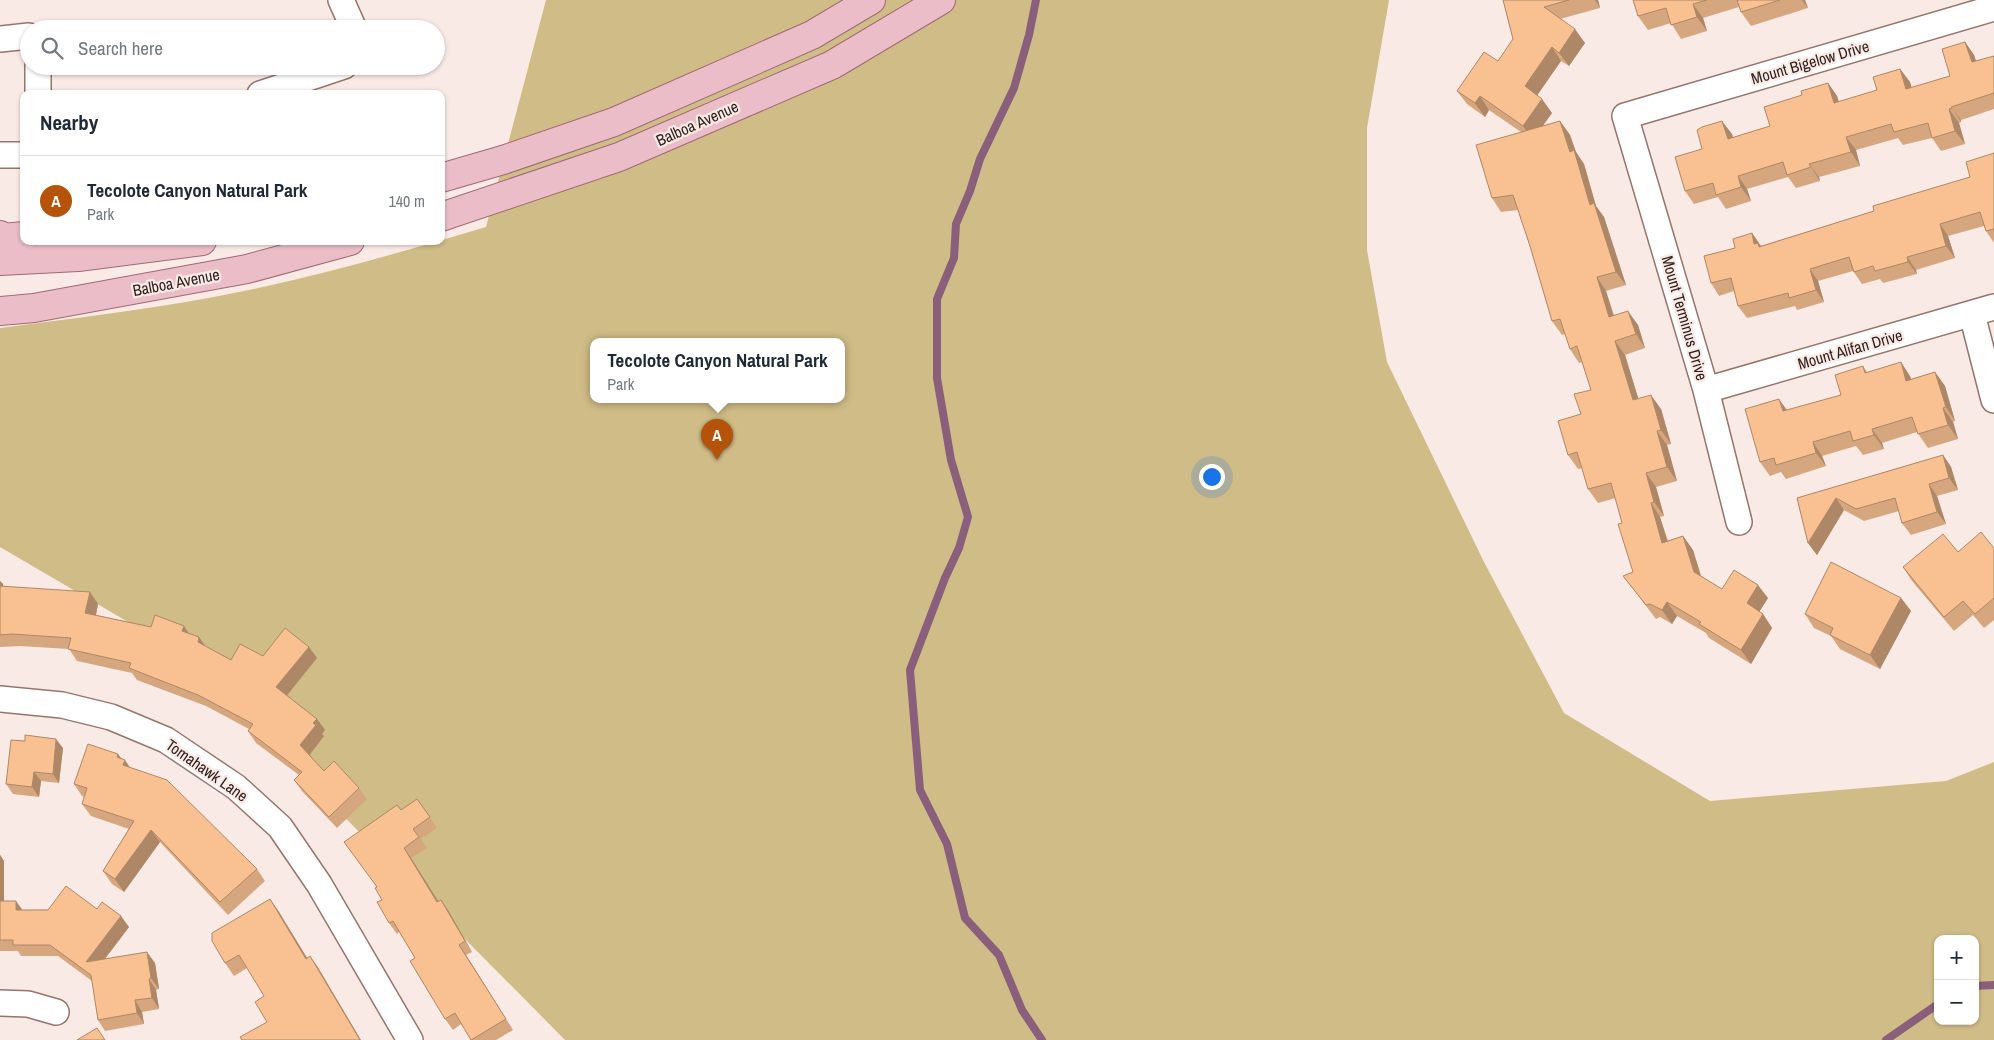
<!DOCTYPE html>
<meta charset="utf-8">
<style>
:root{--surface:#fff;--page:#f6f6f7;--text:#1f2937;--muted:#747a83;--line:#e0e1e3;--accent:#b45309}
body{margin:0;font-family:"Archivo Narrow",sans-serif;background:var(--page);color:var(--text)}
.controls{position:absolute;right:15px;bottom:15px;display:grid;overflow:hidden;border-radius:10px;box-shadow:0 1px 4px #0004}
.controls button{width:45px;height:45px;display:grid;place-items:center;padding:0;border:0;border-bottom:1px solid var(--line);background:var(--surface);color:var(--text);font:25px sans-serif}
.you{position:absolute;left:1211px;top:476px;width:18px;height:18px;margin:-12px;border:4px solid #fff;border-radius:50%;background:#1a73e8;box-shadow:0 0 0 8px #1a73e833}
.badge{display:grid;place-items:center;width:32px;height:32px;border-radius:50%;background:var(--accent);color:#fff;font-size:16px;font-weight:700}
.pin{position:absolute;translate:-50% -41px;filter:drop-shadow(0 1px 2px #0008)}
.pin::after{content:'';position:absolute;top:26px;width:18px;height:15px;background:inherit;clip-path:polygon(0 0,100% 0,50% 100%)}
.popup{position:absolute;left:590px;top:338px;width:255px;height:65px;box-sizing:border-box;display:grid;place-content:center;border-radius:10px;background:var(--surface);filter:drop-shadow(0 1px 4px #0005);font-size:16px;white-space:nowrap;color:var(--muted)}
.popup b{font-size:19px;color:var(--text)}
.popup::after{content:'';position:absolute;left:50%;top:100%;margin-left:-10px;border:10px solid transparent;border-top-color:var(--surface)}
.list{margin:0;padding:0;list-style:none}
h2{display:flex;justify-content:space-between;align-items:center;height:65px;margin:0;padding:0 20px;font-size:21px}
h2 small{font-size:16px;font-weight:400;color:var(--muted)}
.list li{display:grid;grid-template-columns:32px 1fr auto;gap:15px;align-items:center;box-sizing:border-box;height:90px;padding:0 20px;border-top:1px solid var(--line)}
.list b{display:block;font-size:19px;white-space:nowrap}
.list p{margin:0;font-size:16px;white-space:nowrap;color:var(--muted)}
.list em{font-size:16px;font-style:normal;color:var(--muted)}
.icon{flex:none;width:28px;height:28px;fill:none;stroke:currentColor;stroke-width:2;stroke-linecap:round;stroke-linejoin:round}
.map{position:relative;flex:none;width:1994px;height:1040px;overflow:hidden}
.search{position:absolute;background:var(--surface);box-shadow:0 1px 4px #0004;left:20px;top:20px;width:425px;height:55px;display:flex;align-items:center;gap:12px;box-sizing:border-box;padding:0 18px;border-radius:28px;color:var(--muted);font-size:19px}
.panel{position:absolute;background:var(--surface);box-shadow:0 1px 4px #0004;left:20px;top:90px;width:425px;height:155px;border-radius:10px}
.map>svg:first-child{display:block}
.green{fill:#d0bc87;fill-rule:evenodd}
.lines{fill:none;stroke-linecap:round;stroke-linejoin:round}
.stream{stroke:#8a5f7b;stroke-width:8}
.minor-casing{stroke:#97746c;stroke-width:28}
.major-casing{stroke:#a06974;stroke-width:30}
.minor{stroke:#fff;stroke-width:25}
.major{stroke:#ebbdc8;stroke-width:28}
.wall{fill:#d6a67e}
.shaded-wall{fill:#ae8766}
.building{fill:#f9c192;stroke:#ae8766}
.labels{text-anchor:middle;stroke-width:4.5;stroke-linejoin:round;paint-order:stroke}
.street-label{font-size:16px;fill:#2e1f1c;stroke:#faeae6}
</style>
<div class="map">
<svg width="1994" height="1040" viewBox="0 0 1994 1040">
<rect width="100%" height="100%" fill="#faeae6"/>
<path class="green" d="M546,0H1389L1367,128V250L1387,362L1484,562L1564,713L1710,801L1946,781L1994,762V1040H565L293,765L152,636L0,547V328C82,317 163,308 244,291C326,274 406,251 486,227ZM593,341H841V399H593ZM1938,939H1975V1021H1938Z"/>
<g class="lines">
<path class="stream" d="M1036,0L1029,35L1014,88L980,159L970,191L956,224L954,258L937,299V378L951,460L968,517L959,548L945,578L910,670L920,790L947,844L965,918L999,955L1022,1010L1042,1040
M1975,986L1994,985
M1886,1040L1938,1004"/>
<defs>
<path id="minor" d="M341,0L354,29
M0,39L29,36
M38,66V94
M260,94L344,66
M0,155H24
M1972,314L1994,400
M1706,390L1994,307
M1739,522L1706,390L1625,116L1994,8
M0,699L62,705L111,717L166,740L236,787L280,827L319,884L410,1040
M0,1003L28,1004L56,1012"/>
<path id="major" d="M441,178L503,160L614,122L812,35L871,0
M441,217L619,157L832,65L941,0
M0,235L3,238L24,236
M0,261L78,257L202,241
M0,311L34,308L247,269L350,241"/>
</defs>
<use href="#minor" class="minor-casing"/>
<use href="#major" class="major-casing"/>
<use href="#minor" class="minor"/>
<use href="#major" class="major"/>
</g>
<path class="wall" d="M1503,0H1598L1600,8L1560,19L1585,43L1569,66L1561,61L1537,95L1552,113L1542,126L1560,121L1570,135L1576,152L1584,164L1596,206L1604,217L1626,285L1606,291L1614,315L1638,325L1645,348L1625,355L1638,398L1661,409L1671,444L1667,445L1677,481L1656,487L1664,516L1660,517L1668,541L1683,536L1693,550L1701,576L1722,589L1768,598L1759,612L1763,614L1772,628L1751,664L1709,638L1706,633L1677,616L1672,624L1660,617L1656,619L1623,576L1633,572L1622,523L1616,498L1598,503L1588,489L1582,468L1578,469L1568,455L1581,414L1591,390L1582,362L1579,363L1570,349L1565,334L1562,335L1552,321L1530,246L1518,210L1501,212L1492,198L1521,132L1489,110L1485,117L1467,104L1457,91L1498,61L1513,39Z
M1633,0H1805L1808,8L1751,26L1741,12L1739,7L1703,18L1707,31L1681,39L1671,23L1648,30L1638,16Z
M1965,42L1974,55L1976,61L1994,56V109L1961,120V122L1959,123L1965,144L1941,151L1932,138L1903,145L1898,138L1856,150L1860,166L1819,177L1820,181L1796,188L1788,177L1747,189L1751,201L1726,209L1718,197L1694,204L1685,191L1702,149L1732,134L1733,138L1770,126L1802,95L1828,83L1837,96L1839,102L1877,90L1900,69L1910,82L1911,88L1950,76Z
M1994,153V243L1986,231L1984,226L1948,236L1955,258L1916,270L1917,274L1883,283L1880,279L1862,284L1853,271L1818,281L1824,302L1797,310L1795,306L1747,318L1738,306L1734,291L1719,296L1711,283L1735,248L1752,233L1761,246L1874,211L1970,177Z
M1863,366L1867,372L1910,376L1911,379L1935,372L1945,386L1955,421L1953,422L1958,439L1928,448L1917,432L1882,443L1884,449L1863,455L1856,446L1822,456L1826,466L1786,479L1781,472L1770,476L1760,462L1787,410L1841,395Z
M1943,455L1951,467L1958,490L1937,496L1946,524L1911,535L1902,523L1899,511L1864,521L1844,510L1817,555L1808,543L1797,498Z
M1994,548V620L1984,628L1973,615L1954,631L1912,581L1903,567L1958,552Z
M0,581L3,584V587L98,604L96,615L151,627L188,633L199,637L206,646L231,660L263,656L317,658L287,695L317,719L325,730L322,734L324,736L309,755L324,771L359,788L367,799L337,828L302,791L294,780L299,775L256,743L248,731L249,729L206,706L137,680L132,673L77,661L69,649L20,646L0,647Z
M1901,598L1911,611L1880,669L1840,649L1831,636L1814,628L1805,614Z
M63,748L59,783L41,781L39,797L13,794L6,784Z
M121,758L130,768L257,869L265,881L228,915L160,842L124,892L112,884L103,871L129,829L91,816L82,804L85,797L82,796L74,784Z
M417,799L437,828L421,839L427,848L411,858L438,901L448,910L472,952L466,955L513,1030L496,1040H471L461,1024L453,1030L445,1019L415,958L399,932L397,934L389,923L382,900L376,887L401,810Z
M0,855L4,861V901L22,910L97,909L129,927L105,959L155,963L159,989L156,990L159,1009L142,1012L144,1024L105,1031L98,1020L92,981L58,956H21L18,951H0Z
M270,899L279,912L307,958L310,956L319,969L267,1022L264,996L247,968L234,976L225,963Z"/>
<path class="shaded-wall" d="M1595,0H1598L1600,8Z
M1802,0H1805L1808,8Z
M1693,4L1703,18L1707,31L1697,17Z
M1575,29L1585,43L1569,66L1559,53Z
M1965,42L1974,55L1981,76L1972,62Z
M1552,47L1561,61L1534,100L1525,86Z
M1900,69L1910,82L1916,103L1906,89Z
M1828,83L1837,96L1843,117L1834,103Z
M1480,96L1489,110L1485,117L1475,103Z
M1542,99L1552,113L1533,140L1523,126Z
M1951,107L1961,120V122L1952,108Z
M1949,109L1959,123L1965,144L1955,131Z
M1560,121L1570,135L1576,152L1584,164L1596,206L1604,217L1626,285L1616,272L1590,205L1570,152Z
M1722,121L1732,134L1737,153L1728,139Z
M1846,137L1856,150L1860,166L1851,152Z
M1809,164L1819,177L1820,181L1811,167Z
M1738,176L1747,189L1751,201L1741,187Z
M1940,224L1948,236L1955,258L1946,246Z
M1752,233L1767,255L1754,244Z
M1907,257L1916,270L1917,274L1908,262Z
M1810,269L1818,281L1824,302L1816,290Z
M1597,277L1606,291L1618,331L1609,317Z
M1628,311L1638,325L1645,348L1636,334Z
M1615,341L1625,355L1643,414L1633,400Z
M1901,362L1910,376L1916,395L1906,381Z
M1935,372L1945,386L1955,421L1946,407Z
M1651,395L1661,409L1671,444L1661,430Z
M1779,399L1789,413L1783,411Z
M1943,408L1953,422L1958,439L1948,425Z
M1872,429L1882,443L1884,449L1874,435Z
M1657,431L1667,445L1677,481L1667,467Z
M1813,442L1822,456L1826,466L1816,453Z
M1943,455L1951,467L1958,490L1949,478Z
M1646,473L1656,487L1664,516L1654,502Z
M1929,484L1937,496L1946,524L1937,512Z
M1836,498L1844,510L1817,555L1808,543Z
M1651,503L1660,517L1672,556L1662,543Z
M1683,536L1693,550L1704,586L1694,572Z
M0,581L3,584V598L0,593Z
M1758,585L1768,598L1756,617L1747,603Z
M90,592L98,604L94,625L85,613Z
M1901,598L1911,611L1880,669L1870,655Z
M1667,602L1677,616L1672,624L1662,610Z
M1763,614L1772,628L1751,664L1741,650Z
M184,626L192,638L182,631Z
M199,637L207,649L198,642Z
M309,647L317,658L284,699L276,687Z
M317,719L325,730L322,734L324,736L308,757L300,745L313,723Z
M56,739L63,748L59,783L53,774Z
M118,754L124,762L125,760L133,772L131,777L117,757Z
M34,772L41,781L39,797L32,787Z
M151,830L160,842L124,892L115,879Z
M404,848L411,858L445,912L437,902Z
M0,855L4,861V912L0,906Z
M270,899L279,912L315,971L306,959Z
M441,900L448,910L472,952L465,941Z
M16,901L24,912L16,910Z
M121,916L129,927L94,973L86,962Z
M459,945L466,955L513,1030L506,1019Z
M147,952L155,963L159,989L151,978Z
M310,956L319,969L361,1040H360Z
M149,979L156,990L159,1009L152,998Z
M135,1000L142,1012L144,1024L137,1013Z"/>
<path class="building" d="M1503,0H1569L1544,7L1575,29L1559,53L1552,47L1525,86L1542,99L1523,126L1480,96L1475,103L1457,91L1484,52L1498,61L1513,39Z
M1633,0H1707L1693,4L1697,17L1671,25L1666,8L1638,16Z
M1737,0H1780L1741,12Z
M1965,42L1972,62L1994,56V93L1951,107L1952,108L1949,109L1955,131L1932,138L1928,123L1894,132L1891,124L1846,137L1851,152L1809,164L1811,167L1787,175L1783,162L1738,176L1741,187L1716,195L1713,183L1685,191L1675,157L1702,149L1697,130L1702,127L1722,121L1728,139L1770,126L1764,107L1802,95L1801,91L1828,83L1834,103L1877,90L1873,77L1900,69L1906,89L1950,76L1942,49Z
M1560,121L1570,152L1574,150L1590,205L1594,203L1616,272L1597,277L1609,317L1628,311L1636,334L1615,341L1633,400L1651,395L1661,430L1657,431L1667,467L1646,473L1654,502L1651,503L1662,543L1683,536L1694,572L1722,589L1734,570L1758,585L1747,603L1763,614L1741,650L1699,624L1701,622L1667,602L1662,610L1650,604L1646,605L1623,576L1633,572L1618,524L1622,523L1611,483L1588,489L1577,452L1568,455L1558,421L1581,414L1574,394L1591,390L1577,346L1570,349L1560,319L1552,321L1530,246L1513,195L1492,198L1476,145Z
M1994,153V229L1986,231L1980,212L1940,224L1946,246L1907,257L1908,262L1875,271L1873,266L1854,272L1849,257L1810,269L1816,290L1789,298L1788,293L1738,306L1731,278L1711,283L1704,256L1735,248L1733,239L1752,233L1754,244L1758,243L1759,247L1874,211L1873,206L1970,177L1966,162Z
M1901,362L1906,381L1935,372L1946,407L1943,408L1948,425L1918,434L1912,417L1872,429L1874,435L1853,441L1850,431L1813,442L1816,453L1776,465L1774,458L1760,462L1745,409L1779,399L1783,411L1841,395L1835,375L1863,366L1865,373Z
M1943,455L1949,478L1929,484L1937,512L1902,523L1895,498L1856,509L1836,498L1808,543L1797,498Z
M1981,532L1994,548V598L1975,614L1963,601L1944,617L1903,567L1943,534L1958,552Z
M1831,562L1901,598L1870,655L1830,635L1833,628L1805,614Z
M0,586L90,592L85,613L151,627L155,615L184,626L182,631L199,637L198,642L231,660L240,644L263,656L285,628L309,647L276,687L317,719L313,723L316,725L300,745L324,771L334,761L359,788L329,817L294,780L302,772L248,731L253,724L198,695L129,668L131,663L68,649L71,638L12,634L0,635Z
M25,735L56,739L53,774L34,772L32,787L6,784L11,740L25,741Z
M88,744L118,754L117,757L125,760L123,765L167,780L257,869L220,902L151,830L115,879L103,871L134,821L82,804L87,788L74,784Z
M417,799L430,817L413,829L419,837L404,848L437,902L441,900L465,941L459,945L506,1019L471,1040L455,1013L445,1019L410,961L415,958L393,921L389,923L377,902L382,900L375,888L377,887L344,842L397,805L401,810Z
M66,886L97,909L102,902L121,916L86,962L147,952L151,978L149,979L152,998L135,1000L137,1013L98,1020L91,975L50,945H13V940H0V901H16V910H48Z
M270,899L306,959L310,956L360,1040H242L240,1037L267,1022L255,1002L264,996L239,955L225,963L212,941V933Z
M97,1028L105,1040H77Z"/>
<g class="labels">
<g class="street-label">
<text transform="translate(1810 62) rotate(-16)" y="6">Mount Bigelow Drive</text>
<text transform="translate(697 123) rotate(-24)" y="6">Balboa Avenue</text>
<text transform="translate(176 282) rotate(-11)" y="6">Balboa Avenue</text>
<text transform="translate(1685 318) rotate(74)" y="6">Mount Terminus Drive</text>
<text transform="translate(1850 349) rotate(-16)" y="6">Mount Alifan Drive</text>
<text transform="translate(207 770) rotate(35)" y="6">Tomahawk Lane</text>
</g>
</g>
</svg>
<div class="controls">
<button>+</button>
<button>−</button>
</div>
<div class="you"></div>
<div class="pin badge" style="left:717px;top:460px">A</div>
<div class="popup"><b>Tecolote Canyon Natural Park</b>Park</div>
<div class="search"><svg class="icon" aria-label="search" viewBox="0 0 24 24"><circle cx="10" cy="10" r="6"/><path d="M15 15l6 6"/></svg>Search here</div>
<section class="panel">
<h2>Nearby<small></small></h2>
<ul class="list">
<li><span class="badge">A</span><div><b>Tecolote Canyon Natural Park</b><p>Park</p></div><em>140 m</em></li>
</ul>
</section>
</div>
